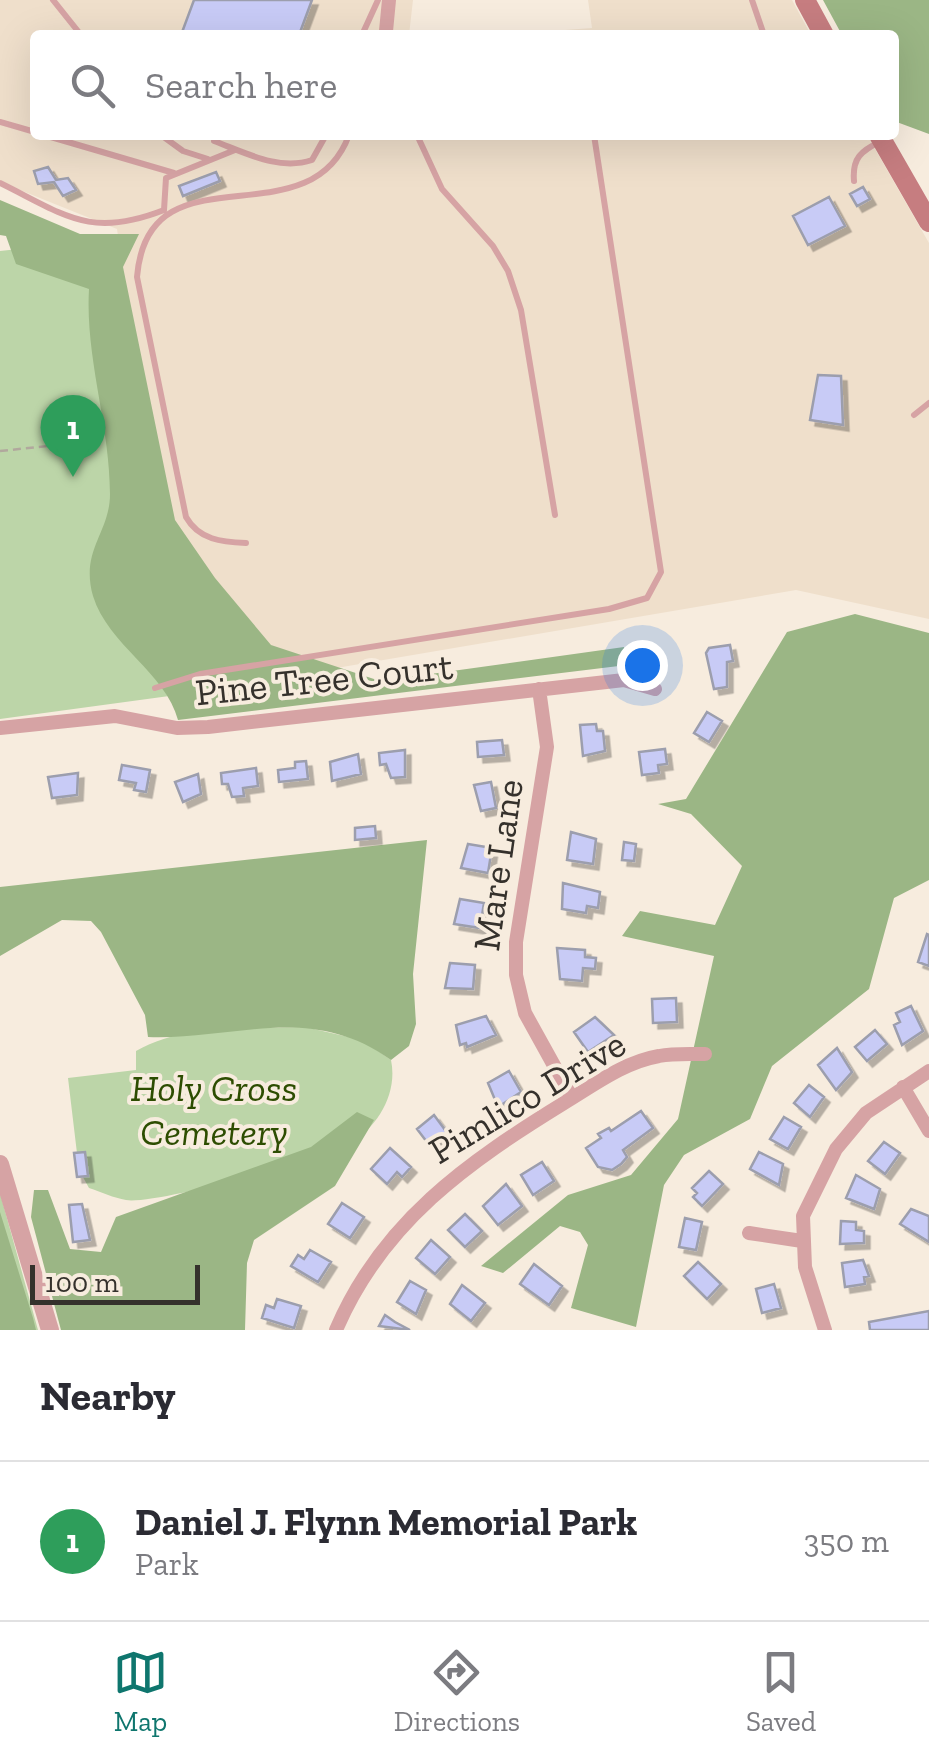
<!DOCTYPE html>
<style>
:root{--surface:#fff;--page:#f2f2f3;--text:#2b2b33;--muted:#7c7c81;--line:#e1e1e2;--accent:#0f766e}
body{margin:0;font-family:"Zilla Slab",serif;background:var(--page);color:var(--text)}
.scale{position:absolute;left:30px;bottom:25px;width:170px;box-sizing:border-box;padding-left:10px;border:5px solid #35312c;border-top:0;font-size:28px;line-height:35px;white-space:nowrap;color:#35312c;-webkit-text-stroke:8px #f7ecde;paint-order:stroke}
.you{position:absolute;left:642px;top:665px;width:35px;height:35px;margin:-25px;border:8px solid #fff;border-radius:50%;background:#1a73e8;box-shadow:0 0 0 15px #1a73e833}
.badge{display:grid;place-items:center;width:65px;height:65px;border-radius:50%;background:var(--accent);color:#fff;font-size:32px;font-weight:700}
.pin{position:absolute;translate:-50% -82px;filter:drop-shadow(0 2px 5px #0008)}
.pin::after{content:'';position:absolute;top:52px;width:35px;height:30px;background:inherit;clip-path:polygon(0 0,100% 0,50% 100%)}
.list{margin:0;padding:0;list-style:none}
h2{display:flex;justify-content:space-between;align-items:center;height:130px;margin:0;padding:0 40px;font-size:42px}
h2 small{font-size:32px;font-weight:400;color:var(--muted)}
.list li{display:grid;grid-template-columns:65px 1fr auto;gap:30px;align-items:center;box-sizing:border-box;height:160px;padding:0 40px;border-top:2px solid var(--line)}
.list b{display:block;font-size:38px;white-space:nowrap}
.list p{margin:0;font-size:32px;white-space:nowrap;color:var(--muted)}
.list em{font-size:32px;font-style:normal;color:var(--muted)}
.icon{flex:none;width:55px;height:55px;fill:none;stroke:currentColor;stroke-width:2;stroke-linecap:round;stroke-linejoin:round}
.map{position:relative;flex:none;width:929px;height:1330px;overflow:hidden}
.search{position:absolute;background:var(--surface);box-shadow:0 10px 40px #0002;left:30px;right:30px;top:30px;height:110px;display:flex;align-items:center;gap:25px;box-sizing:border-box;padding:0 35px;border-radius:10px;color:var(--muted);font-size:38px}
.sheet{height:290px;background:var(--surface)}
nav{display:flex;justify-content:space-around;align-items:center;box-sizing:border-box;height:140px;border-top:2px solid var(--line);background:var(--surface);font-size:28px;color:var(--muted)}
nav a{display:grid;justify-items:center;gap:5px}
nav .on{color:var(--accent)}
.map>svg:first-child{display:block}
.built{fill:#efdfcb}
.green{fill:#bcd5a8}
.forest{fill:#9bb685}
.building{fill:#c8cbf6;stroke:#9c9ead;stroke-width:2.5;filter:url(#shadow)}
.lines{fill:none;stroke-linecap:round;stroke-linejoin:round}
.path{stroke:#b1a89d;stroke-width:2.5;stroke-dasharray:8 5;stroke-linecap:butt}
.service{stroke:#d6a3a4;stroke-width:6}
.minor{stroke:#d6a3a4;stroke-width:14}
.tertiary{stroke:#d6a3a4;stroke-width:18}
.secondary{stroke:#c67d80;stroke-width:20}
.labels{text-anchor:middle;stroke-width:8;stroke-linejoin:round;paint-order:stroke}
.street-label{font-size:38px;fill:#35312c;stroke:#f7ecde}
.park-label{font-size:38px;font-style:italic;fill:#2d4d01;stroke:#f7ecde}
</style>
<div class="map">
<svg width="929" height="1330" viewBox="0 0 929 1330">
<defs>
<filter id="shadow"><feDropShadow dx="5.5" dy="5.5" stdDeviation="0" flood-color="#0004"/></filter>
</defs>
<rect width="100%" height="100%" fill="#f7ecde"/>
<path class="built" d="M0,0H413L409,35H35V135H867L929,243V619L796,590L184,694L117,229L0,182Z
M588,0H792L811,35H499L592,28Z"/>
<path class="green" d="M55,245L108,259L184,694L0,719V251Z
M305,1027L362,1040L391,1060C398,1093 378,1127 349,1144C322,1159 154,1205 126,1200C114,1198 101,1192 89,1188L79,1170L68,1078L136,1070V1051C185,1023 249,1029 305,1027Z
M0,1193L38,1330H0Z"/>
<path class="forest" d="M823,0H929V134L894,121V35H842Z
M0,200L80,234H139L123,267L175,520L215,578L271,645L380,681L624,647L627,665L178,720C166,673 108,645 93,596C80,550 110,533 110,494C110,425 85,358 89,289L16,264L6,236L0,235Z
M855,614L929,633V880L894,898L869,989L772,1066L750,1119L684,1155L664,1185L636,1327L571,1308L588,1245L580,1232L560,1226L503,1273L481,1266L568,1195L631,1175L678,1119L714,956L622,936L640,911L715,925L742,866L691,814L658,804L686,799L787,632Z
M427,840L413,974L416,1024L409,1046L391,1060C310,1002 236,1040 148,1037L145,1015L101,932L91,921L62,920L0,956V887Z
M357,1112L374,1120L335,1186L254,1240L247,1263L245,1330H61L31,1217L34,1190H48L70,1249L101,1252L116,1217L311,1147Z
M0,1212L33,1318L36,1330H0Z"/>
<path class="building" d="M194,0H312L299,35H181Z
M48,167L56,180L68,178L76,190L63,196L54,182L38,184L34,171Z
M216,172L220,181L183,196L179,186Z
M863,187L870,199L857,206L850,194Z
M829,197L845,226L808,245L793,216Z
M818,375L841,376L843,425L810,420Z
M730,645L733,661L727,662V687L714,689L706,653L709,648Z
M707,712L722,721L709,742L694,733Z
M596,724L597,731H603L605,751L583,756L580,725Z
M502,740L504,755L478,757L477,742Z
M665,749L667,764L658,765L659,773L642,775L639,752Z
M405,750V777L391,778L386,764L380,765L379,753Z
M358,754L361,774L332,781L330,762Z
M306,761L308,779L279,782L278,770L295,768V762Z
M122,765L150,770L146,792L134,790L136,783L119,780Z
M256,768L258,786L243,788L244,796L232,797L228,784H222L221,773Z
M78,773L77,795L52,798L48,777Z
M198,774L201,794L183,802L175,782Z
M491,782L496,808L481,811L474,785Z
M375,826L376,838L355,840V828Z
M571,832L596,839L593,864L567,860Z
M624,842L636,844L634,861L622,860Z
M468,844L492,848L488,873L461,868Z
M563,883L600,892L598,908L587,906L586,913L562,909Z
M460,899L484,903L480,928L454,924Z
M927,934L929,935V966L918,962Z
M557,948L585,950V957L596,958L595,969L583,968L582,981L560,979Z
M450,963L475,965L473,989L445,988Z
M676,998L677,1022L653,1023L652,999Z
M911,1006L923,1031L902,1045L894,1025L900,1022L896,1013Z
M486,1016L496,1035L467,1047L466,1043L460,1045L456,1025Z
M595,1017L614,1035L588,1052L574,1032Z
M875,1030L887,1044L867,1061L855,1047Z
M837,1048L852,1072L836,1090L818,1065Z
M509,1071L521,1092L498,1107L488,1083Z
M809,1085L824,1097L810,1117L794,1103Z
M641,1111L653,1128L623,1150L627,1157L621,1164L612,1170L598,1167L586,1148L601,1138L598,1134L609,1128L611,1131Z
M434,1115L448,1134L430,1146L417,1129Z
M784,1117L801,1127L788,1149L770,1139Z
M884,1142L900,1153L885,1174L868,1161Z
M390,1148L411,1167L402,1177L397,1172L387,1184L371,1169Z
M85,1152L88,1176L77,1177L74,1153Z
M759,1152L783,1164L779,1185L750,1169Z
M542,1162L554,1181L533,1195L521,1175Z
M709,1171L723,1184L702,1206L693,1197L697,1193L692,1188Z
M856,1175L880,1189L874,1209L846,1198Z
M506,1184L522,1206L498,1225L483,1206Z
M342,1203L364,1217L350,1238L328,1224Z
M82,1204L90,1240L73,1242L69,1205Z
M911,1209L929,1216V1242L900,1224Z
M465,1214L482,1231L465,1247L448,1230Z
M685,1218L702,1222L696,1250L679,1247Z
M841,1221L856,1222V1230L864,1231V1243L840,1244Z
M431,1240L450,1257L435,1274L416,1258Z
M310,1250L331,1262L318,1282L291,1266L298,1255L304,1259Z
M863,1260L869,1276L864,1277L865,1284L845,1287L842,1263Z
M698,1262L721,1284L707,1299L684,1276Z
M534,1264L562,1286L549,1305L520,1284Z
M410,1281L426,1290L416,1314L397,1302Z
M774,1284L781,1308L762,1313L756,1289Z
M462,1285L485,1303L471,1321L450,1304Z
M277,1299L301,1306L294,1328L262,1318L266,1305L274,1308Z
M929,1311V1330H870L869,1322Z
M385,1315L395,1322L410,1330L379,1326Z"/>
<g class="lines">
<path class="path" d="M0,451L48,446"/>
<path class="service" d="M53,0L81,35
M752,0L764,35
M362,35L378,0
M0,122L35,132
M44,135L174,173
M161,135L183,151L208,159
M216,135L214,141C246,153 279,171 312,160L326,135
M417,135L442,189L493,246L508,271L521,310L555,515
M854,181C852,158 861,151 881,141
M0,183C65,215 90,239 164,210
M164,210L166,178L235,150
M914,415L929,403
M246,543C222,542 199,540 186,517L137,277C148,143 309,244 349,135
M155,688L200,674L609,609L647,598L661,572L594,135"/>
<path class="minor" d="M386,31L389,0
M539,689L547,747L516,942V975L525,1013L572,1098
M0,728L115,716L177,728L208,727L624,680L655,689
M903,1087L929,1131
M749,1233L802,1241
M336,1330C382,1222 468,1162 564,1103C594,1085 624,1062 659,1056C674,1053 690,1054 705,1054
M825,1330L805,1267L803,1216L836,1149L866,1113L929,1071"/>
<path class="tertiary" d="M0,1164L50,1330"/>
<path class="secondary" d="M805,0L824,35
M879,135L929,222"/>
</g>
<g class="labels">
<g class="street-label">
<text transform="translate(324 679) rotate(-6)" y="13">Pine Tree Court</text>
<text transform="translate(498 865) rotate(-82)" y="13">Mare Lane</text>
<text transform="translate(527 1097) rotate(-31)" y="13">Pimlico Drive</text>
</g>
<g class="park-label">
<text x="214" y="1101">Holy Cross<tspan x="214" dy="44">Cemetery</tspan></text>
</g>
</g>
</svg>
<div class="scale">100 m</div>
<div class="you"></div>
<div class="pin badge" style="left:73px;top:477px;background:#2e9e5b">1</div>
<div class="search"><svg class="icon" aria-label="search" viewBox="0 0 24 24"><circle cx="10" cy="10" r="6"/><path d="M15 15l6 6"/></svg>Search here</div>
</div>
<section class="sheet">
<h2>Nearby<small></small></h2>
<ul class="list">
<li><span class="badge" style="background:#2e9e5b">1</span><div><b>Daniel J. Flynn Memorial Park</b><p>Park</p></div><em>350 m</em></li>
</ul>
</section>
<nav>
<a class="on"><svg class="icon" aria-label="map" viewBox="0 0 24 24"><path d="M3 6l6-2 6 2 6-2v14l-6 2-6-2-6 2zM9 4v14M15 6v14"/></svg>Map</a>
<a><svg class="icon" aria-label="directions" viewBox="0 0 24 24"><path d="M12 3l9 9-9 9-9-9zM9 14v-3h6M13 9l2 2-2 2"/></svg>Directions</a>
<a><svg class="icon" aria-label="saved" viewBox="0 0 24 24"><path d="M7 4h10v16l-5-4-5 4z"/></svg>Saved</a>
</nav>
